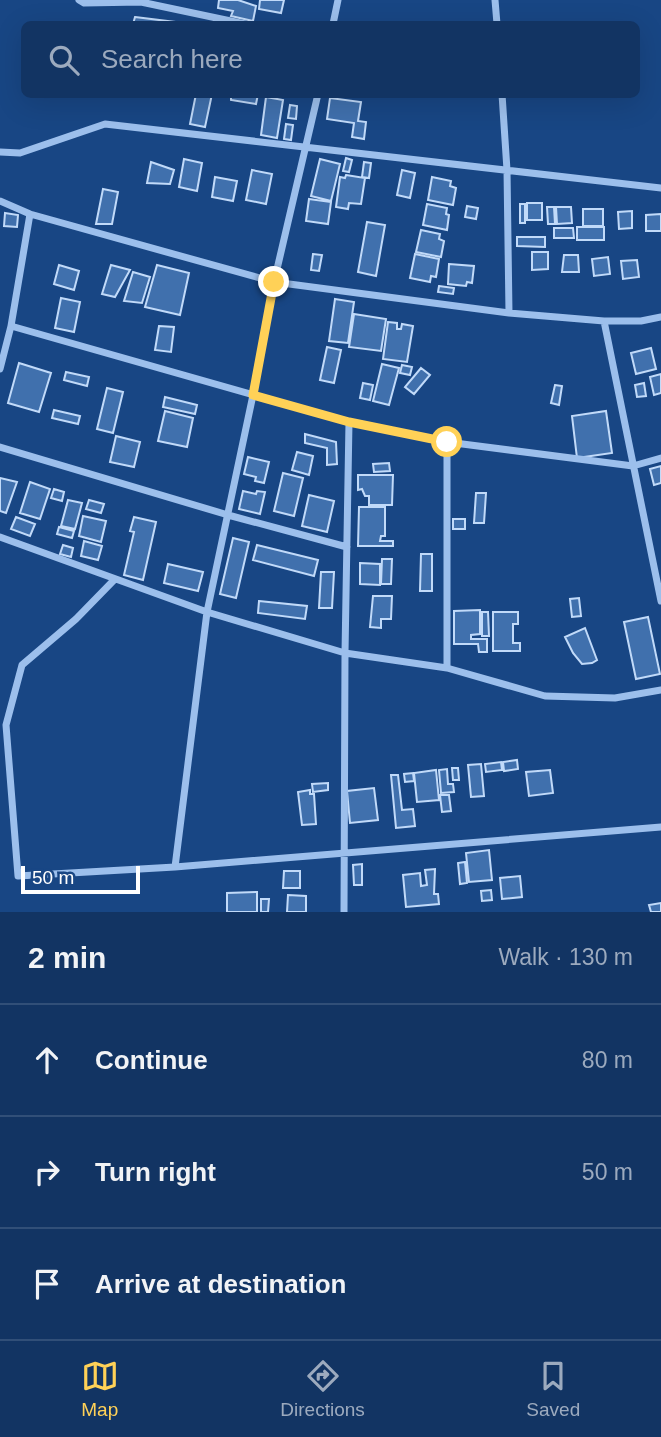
<!DOCTYPE html>
<meta charset="utf-8">
<style>
:root{--surface:#123463;--page:#1b3c69;--text:#f1f3f6;--muted:#9caabe;--line:#314f78;--accent:#ffd157}
body{margin:0;font-family:Helvetica,sans-serif;background:var(--page);color:var(--text)}
.scale{position:absolute;left:21px;bottom:18px;width:119px;box-sizing:border-box;padding-left:7px;border:4px solid #fff;border-top:0;font-size:19px;line-height:24px;white-space:nowrap;color:#fff;-webkit-text-stroke:5px #184684;paint-order:stroke}
.stop{position:absolute;width:21px;height:21px;margin:-16px;border:5px solid #ffd157;border-radius:50%;background:#fff}
.stop.end{background:#ffd157;border-color:#fff;box-shadow:0 2px 7px #0008}
.list{margin:0;padding:0;list-style:none}
h2{display:flex;justify-content:space-between;align-items:center;height:91px;margin:0;padding:0 28px;font-size:30px}
h2 small{font-size:23px;font-weight:400;color:var(--muted)}
.list li{display:grid;grid-template-columns:46px 1fr auto;gap:21px;align-items:center;box-sizing:border-box;height:112px;padding:0 28px;border-top:2px solid var(--line)}
.list b{display:block;font-size:26px;white-space:nowrap}
.list em{font-size:23px;font-style:normal;color:var(--muted)}
.icon{flex:none;width:38px;height:38px;fill:none;stroke:currentColor;stroke-width:2;stroke-linecap:round;stroke-linejoin:round}
.map{position:relative;flex:none;width:661px;height:912px;overflow:hidden}
.search{position:absolute;background:var(--surface);box-shadow:0 7px 28px #0002;left:21px;right:21px;top:21px;height:77px;display:flex;align-items:center;gap:18px;box-sizing:border-box;padding:0 24px;border-radius:10px;color:var(--muted);font-size:26px}
.sheet{height:427px;background:var(--surface)}
nav{display:flex;justify-content:space-around;align-items:center;box-sizing:border-box;height:98px;border-top:2px solid var(--line);background:var(--surface);font-size:19px;color:var(--muted)}
nav a{display:grid;justify-items:center;gap:4px}
nav .on{color:var(--accent)}
.map>svg:first-child{display:block}
.building{fill:#4070ad;stroke:#c1daf9;stroke-width:2}
.lines{fill:none;stroke-linecap:round;stroke-linejoin:round}
.street{stroke:#9cbfec;stroke-width:7}
.route{stroke:#ffd157;stroke-width:9}
</style>
<div class="map">
<svg width="661" height="912" viewBox="0 0 661 912">
<rect width="100%" height="100%" fill="#184684"/>
<path class="building" d="M219,0H238L256,6L253,21L231,16L233,11L218,8Z
M260,0H284L281,13L259,9Z
M135,17L175,22V24H133Z
M196,94H212L205,127L190,124Z
M231,94H258L256,104L231,100Z
M266,97L283,100L277,138L261,135Z
M330,98L361,102L358,121L366,122L364,139L352,137L354,123L327,119Z
M290,105L297,106L296,119L288,118Z
M286,124L293,125L291,140L284,139Z
M346,158L352,160L349,172L343,171Z
M184,159L202,163L197,191L179,187Z
M320,159L340,164L331,201L311,196Z
M151,162L174,170L170,184L147,183Z
M364,162L371,163L369,178L362,177Z
M252,170L272,174L266,204L246,200Z
M402,170L415,173L410,198L397,195Z
M346,175L365,178L361,204L349,203L348,209L336,207L340,177L345,178Z
M215,177L237,181L233,201L212,197Z
M432,177L451,181L450,186L456,188L453,205L428,200Z
M103,189L118,192L112,224H96Z
M309,199L331,202L328,224L306,221Z
M527,203H542V220H527Z
M427,204L447,208L446,214L449,215L447,230L423,225Z
M520,204H525V223H520Z
M467,206L478,208L476,219L465,217Z
M547,207H554L555,224H548Z
M556,207H571L572,223L557,224Z
M583,209H603V226H583Z
M632,211V228L619,229L618,212Z
M5,213L18,215L17,227L4,226Z
M661,214V231H646V215Z
M367,222L385,225L376,276L358,272Z
M577,227H604V240H577Z
M554,228H573L574,238H554Z
M421,230L440,234L439,239L444,241L441,257L416,252Z
M517,237H545V247L517,246Z
M532,252H548V269L532,270Z
M313,254L322,255L319,271L311,270Z
M415,254L439,259L436,277L431,276L430,282L410,278Z
M564,255H578L579,272H562Z
M608,257L610,274L594,276L592,259Z
M637,260L639,277L623,279L621,261Z
M449,264L474,266L472,283L467,282L466,286L448,284Z
M59,265L79,271L74,290L54,284Z
M111,265L130,270L115,297L102,294Z
M157,265L189,273L180,315L145,307Z
M133,272L150,277L142,303L124,301Z
M439,286L454,288L453,294L438,292Z
M61,298L80,302L74,332L55,328Z
M335,299L354,302L348,343L329,341Z
M354,314L386,319L381,351L349,347Z
M388,322L397,323V329H401L402,324L413,326L407,362L383,359Z
M159,326L174,327L171,352L155,350Z
M327,347L341,350L334,383L320,380Z
M651,348L656,369L636,374L631,353Z
M19,363L51,373L39,412L8,403Z
M382,364L399,368L389,405L373,401Z
M402,365L412,367L410,375L400,373Z
M421,368L430,375L414,394L405,387Z
M66,372L89,377L87,386L64,380Z
M661,374V393L654,395L650,377Z
M363,383L373,385L370,400L360,398Z
M644,383L646,396L637,397L635,385Z
M555,385L562,386L559,405L551,403Z
M107,388L123,392L113,433L97,429Z
M165,397L197,405L195,414L163,407Z
M54,410L80,416L78,424L52,418Z
M165,411L193,418L187,447L158,441Z
M606,411L612,453L577,458L572,416Z
M305,434L336,442L337,464L327,465V448L305,443Z
M116,436L140,442L134,467L110,462Z
M297,452L313,456L309,475L292,470Z
M248,457L269,462L264,483L255,481L256,477L244,474Z
M389,463L390,471L374,472L373,464Z
M661,466V483L654,485L650,469Z
M283,473L303,478L294,516L274,511Z
M358,475H393L392,505H369V496H365L362,489L358,490Z
M0,478L17,482L6,513L0,511Z
M30,482L50,489L40,519L20,513Z
M54,489L64,492L62,501L51,498Z
M243,491L256,494L257,491L265,492L260,514L239,509Z
M476,493H486L484,523H474Z
M309,495L334,501L327,532L302,526Z
M68,500L82,503L75,529L61,526Z
M89,500L104,504L101,513L86,509Z
M359,507H385V536H381L380,541H393V546H358Z
M83,516L106,521L101,542L79,536Z
M16,517L35,524L30,536L11,529Z
M134,517L156,522L143,580L124,575L134,532L130,531Z
M453,519H465V529H453Z
M59,527L74,531L72,538L57,534Z
M233,538L249,542L236,598L220,594Z
M84,541L102,546L98,560L81,556Z
M63,545L73,548L71,557L60,554Z
M257,545L318,560L314,576L253,560Z
M421,554H432V591H420Z
M382,559H392L391,584H381Z
M360,563L380,564V585L360,584Z
M168,564L203,572L198,591L164,583Z
M321,572H334L332,608H319Z
M373,596H392L391,619H381V628L370,627Z
M579,598L581,616L572,617L570,599Z
M259,601L307,606L305,619L258,613Z
M480,610V634L471,635V639H487V652H479L478,644H454V611Z
M482,612H488L489,636H482Z
M493,612H518V624H513V643H520V651H493Z
M648,617L660,674L636,679L624,622Z
M585,628L597,660L592,663L582,664L573,653L565,637Z
M517,760L518,769L504,771L503,762Z
M501,762L502,770L486,772L485,764Z
M481,764L484,796L471,797L468,765Z
M452,768H458L459,780H453Z
M447,769L448,784H453L454,792L441,793L439,770Z
M436,770L439,800L417,802L414,773Z
M550,770L553,793L529,796L526,772Z
M413,773L414,781L405,782L404,774Z
M391,775H398L402,810L413,809L415,826L396,828Z
M328,783V790L313,792L312,784Z
M374,788L378,820L350,823L347,791Z
M310,790V794H314L316,824L302,825L298,792Z
M440,795H449L451,811L442,812Z
M489,850L492,880L469,882L466,853Z
M465,862L467,883L460,884L458,863Z
M362,864V885H354L353,865Z
M435,869L434,894H438L439,904L406,907L403,875L420,873L421,886L427,885L425,870Z
M284,871H300V888H283Z
M520,876L522,897L502,899L500,878Z
M491,890L492,900L482,901L481,891Z
M257,892V912H227V893Z
M288,895L306,896V912H287Z
M261,899H269L268,912H261Z
M661,903V912H651L649,905Z"/>
<g class="lines">
<path class="street" d="M79,0L84,3L141,2L245,24
M495,0L497,24
M333,24L338,0
M502,94L507,170L509,313
M0,152L20,153L105,124L661,188
M0,201L30,214L274,282L509,313L604,321H641L661,317
M604,321L661,601
M11,326L349,422L447,442L633,466L661,458
M0,369L11,326L30,214
M447,442V668
M0,447L228,515L347,547
M0,537L207,612L345,653L447,668L545,696L615,698L661,690
M115,579L76,619L22,665L6,725L18,876L175,867L207,612L253,395L274,282L318,94
M175,867L661,827
M344,912L345,653L349,422"/>
</g>
<g class="lines">
<path class="route" d="M274,282L253,395L349,422L447,442"/>
</g>
</svg>
<div class="scale">50 m</div>
<div class="stop" style="left:447px;top:442px"></div>
<div class="stop end" style="left:274px;top:282px"></div>
<div class="search"><svg class="icon" aria-label="search" viewBox="0 0 24 24"><circle cx="10" cy="10" r="6"/><path d="M15 15l6 6"/></svg>Search here</div>
</div>
<section class="sheet">
<h2>2 min<small>Walk · 130 m</small></h2>
<ul class="list">
<li><svg class="icon" aria-label="ahead" viewBox="0 0 24 24"><path d="M12 20V5M6 11l6-6 6 6"/></svg><div><b>Continue</b></div><em>80 m</em></li>
<li><svg class="icon" aria-label="right" viewBox="0 0 24 24"><path d="M7 20v-9h11M14 6l5 5-5 5"/></svg><div><b>Turn right</b></div><em>50 m</em></li>
<li><svg class="icon" aria-label="arrive" viewBox="0 0 24 24"><path d="M6 21V4h12l-3 4 3 4H6"/></svg><div><b>Arrive at destination</b></div></li>
</ul>
</section>
<nav>
<a class="on"><svg class="icon" aria-label="map" viewBox="0 0 24 24"><path d="M3 6l6-2 6 2 6-2v14l-6 2-6-2-6 2zM9 4v14M15 6v14"/></svg>Map</a>
<a><svg class="icon" aria-label="directions" viewBox="0 0 24 24"><path d="M12 3l9 9-9 9-9-9zM9 14v-3h6M13 9l2 2-2 2"/></svg>Directions</a>
<a><svg class="icon" aria-label="saved" viewBox="0 0 24 24"><path d="M7 4h10v16l-5-4-5 4z"/></svg>Saved</a>
</nav>
